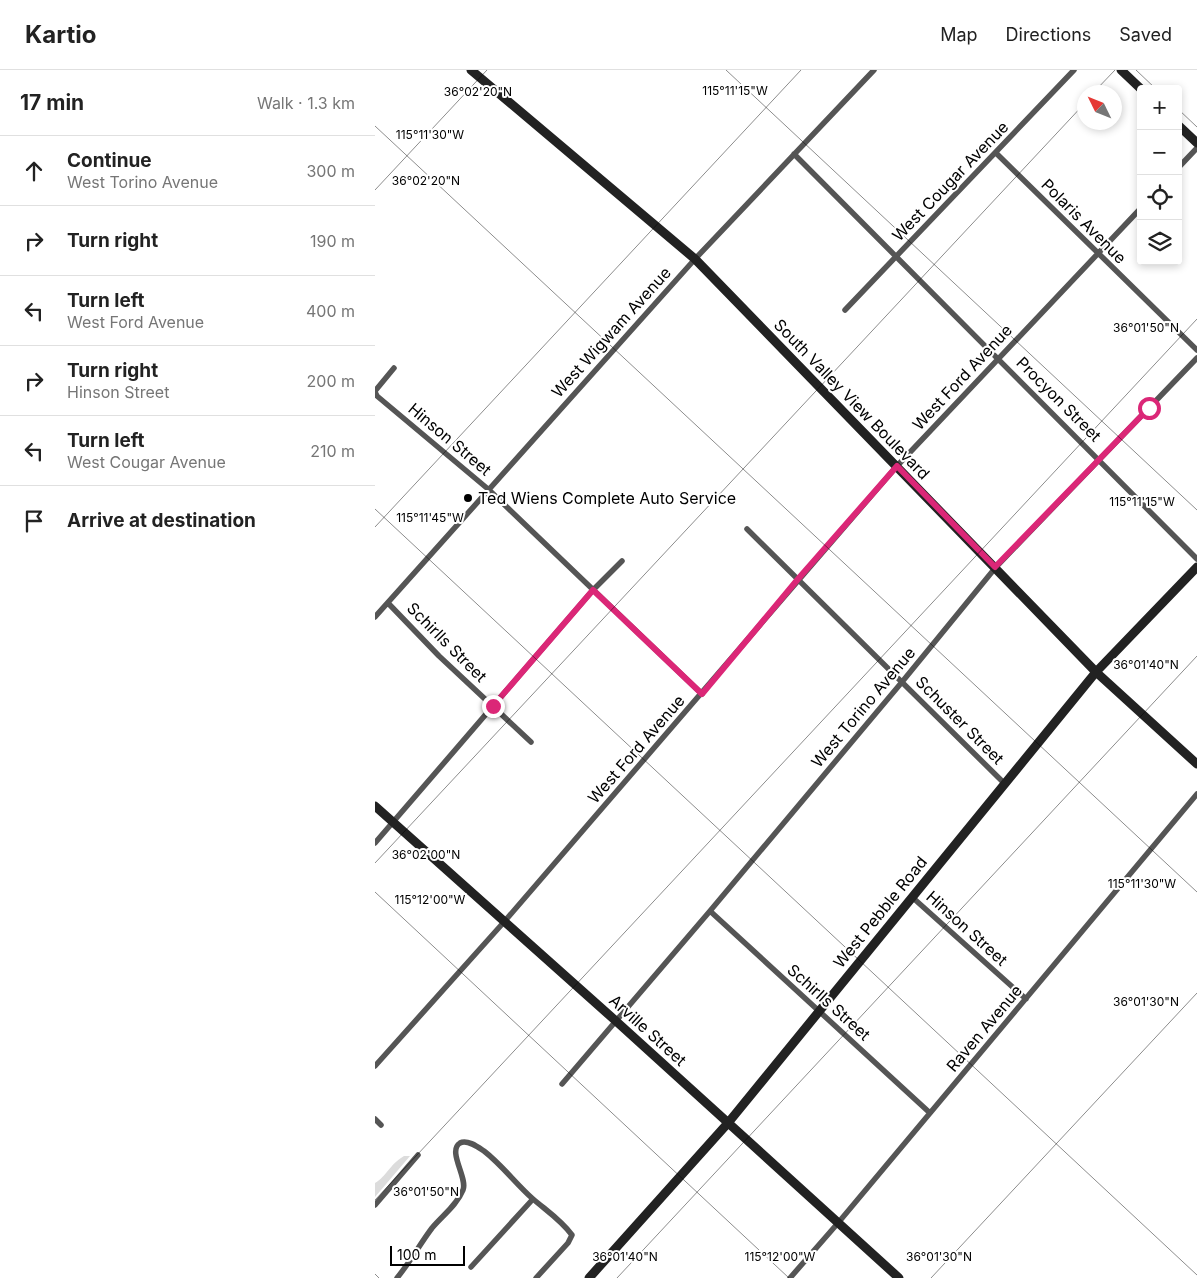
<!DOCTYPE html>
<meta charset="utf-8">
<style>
:root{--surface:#fff;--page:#f2f2f2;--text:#222;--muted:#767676;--line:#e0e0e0}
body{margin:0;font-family:Inter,sans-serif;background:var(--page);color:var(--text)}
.controls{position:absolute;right:15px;top:15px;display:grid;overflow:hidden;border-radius:5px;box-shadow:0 2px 8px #0003}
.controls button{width:45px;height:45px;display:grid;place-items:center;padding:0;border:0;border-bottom:1px solid var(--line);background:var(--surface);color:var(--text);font:25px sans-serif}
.compass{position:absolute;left:702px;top:15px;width:45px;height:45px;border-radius:50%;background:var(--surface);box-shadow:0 2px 8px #0003;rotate:313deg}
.scale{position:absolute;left:15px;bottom:12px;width:75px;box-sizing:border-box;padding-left:5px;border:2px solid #000;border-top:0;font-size:14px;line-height:18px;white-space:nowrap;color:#000;-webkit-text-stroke:4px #fff;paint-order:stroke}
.stop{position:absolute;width:15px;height:15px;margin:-11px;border:4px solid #db2777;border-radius:50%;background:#fff}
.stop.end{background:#db2777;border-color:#fff;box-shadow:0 1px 5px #0008}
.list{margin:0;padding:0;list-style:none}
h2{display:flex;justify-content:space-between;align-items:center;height:65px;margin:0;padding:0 20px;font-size:21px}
h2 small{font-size:16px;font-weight:400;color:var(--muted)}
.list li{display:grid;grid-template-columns:32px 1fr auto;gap:15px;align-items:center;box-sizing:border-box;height:70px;padding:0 20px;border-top:1px solid var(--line)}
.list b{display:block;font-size:19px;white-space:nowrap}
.list p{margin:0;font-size:16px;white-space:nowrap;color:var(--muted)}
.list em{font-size:16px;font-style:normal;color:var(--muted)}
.icon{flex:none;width:28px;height:28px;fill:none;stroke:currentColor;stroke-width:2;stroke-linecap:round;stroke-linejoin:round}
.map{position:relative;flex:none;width:822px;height:1208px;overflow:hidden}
header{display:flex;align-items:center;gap:30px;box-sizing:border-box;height:70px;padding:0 25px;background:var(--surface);border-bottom:1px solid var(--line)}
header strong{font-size:24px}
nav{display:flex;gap:28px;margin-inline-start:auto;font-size:18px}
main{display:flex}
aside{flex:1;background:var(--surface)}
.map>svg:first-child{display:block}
.green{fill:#dcdcdc}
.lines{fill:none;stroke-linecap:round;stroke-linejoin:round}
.street{stroke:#555;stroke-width:5.5}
.secondary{stroke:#222;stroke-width:9}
.route{stroke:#db2777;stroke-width:6}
.ticks{fill:none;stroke:#000;stroke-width:1;stroke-opacity:0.45}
.poi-dot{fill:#000;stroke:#fff;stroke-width:2}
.labels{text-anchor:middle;stroke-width:4;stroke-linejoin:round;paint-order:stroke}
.street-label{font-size:16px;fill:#000;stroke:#fff}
.poi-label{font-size:16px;fill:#000;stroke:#fff;text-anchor:start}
.ticks-label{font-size:12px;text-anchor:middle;fill:#000;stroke:#fff;stroke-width:4;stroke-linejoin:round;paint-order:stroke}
</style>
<header>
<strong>Kartio</strong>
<nav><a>Map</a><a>Directions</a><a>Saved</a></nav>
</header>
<main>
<aside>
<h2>17 min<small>Walk · 1.3 km</small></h2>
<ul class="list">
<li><svg class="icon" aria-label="ahead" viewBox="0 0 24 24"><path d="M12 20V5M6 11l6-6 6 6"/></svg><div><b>Continue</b><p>West Torino Avenue</p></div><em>300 m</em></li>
<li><svg class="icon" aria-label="right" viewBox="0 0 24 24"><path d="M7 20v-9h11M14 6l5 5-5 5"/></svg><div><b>Turn right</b></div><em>190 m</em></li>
<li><svg class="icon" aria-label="left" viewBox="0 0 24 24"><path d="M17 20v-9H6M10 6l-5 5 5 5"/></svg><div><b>Turn left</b><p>West Ford Avenue</p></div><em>400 m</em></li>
<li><svg class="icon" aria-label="right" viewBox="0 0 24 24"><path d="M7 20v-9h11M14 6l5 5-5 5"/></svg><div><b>Turn right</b><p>Hinson Street</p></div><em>200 m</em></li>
<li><svg class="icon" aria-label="left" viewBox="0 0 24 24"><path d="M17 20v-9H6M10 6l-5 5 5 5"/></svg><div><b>Turn left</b><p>West Cougar Avenue</p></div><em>210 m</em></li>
<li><svg class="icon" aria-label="arrive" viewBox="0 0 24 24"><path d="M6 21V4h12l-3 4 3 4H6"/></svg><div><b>Arrive at destination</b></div></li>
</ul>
</aside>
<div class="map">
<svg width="822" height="1208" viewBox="0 0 822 1208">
<rect width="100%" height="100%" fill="#fff"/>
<path class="green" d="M29,1086H35L0,1127V1113C12,1106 14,1095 29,1086Z"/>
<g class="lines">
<path class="street" d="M621,83L822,280
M419,84L822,489
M803,98L822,78
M470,240L699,0
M0,321L19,298
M0,322L2,326L113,419L327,624
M372,459L630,714
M13,533L64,586L156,672
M0,547L320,189L499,0
M0,773L218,520L247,491
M537,827L651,929
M335,841L555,1043
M0,996L129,852L522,396L766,138
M187,1014L335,841L527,612L621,497L822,288
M0,1049L6,1055
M0,1135L43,1085
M96,1197L158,1129
M22,1208C35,1192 45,1174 57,1158C67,1146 82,1135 88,1120C93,1108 72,1081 85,1073C92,1069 103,1077 109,1081C127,1095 141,1114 158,1129C172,1141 186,1150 197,1165L193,1173L161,1208
M415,1208L463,1153L822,724"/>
<path class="secondary" d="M96,0L320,189L721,602L822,694
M746,0L766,19
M803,55L822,73
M0,736L242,952L524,1208
M214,1208L353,1053L721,602L822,497"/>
</g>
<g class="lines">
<path class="route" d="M118,636L218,520L327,624L423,509L522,396L620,497L774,338"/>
</g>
<path class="ticks" d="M351,0L822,440M761,0L781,19M719,22L740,0M803,39L822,57M0,56L822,822M0,120L112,0M0,439L822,1205M0,457L426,0M0,793L710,33M0,822L414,1208M0,1130L822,249M0,1204L4,1208M242,1208L822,586M556,1208L822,923"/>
<circle class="poi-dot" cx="93" cy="428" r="5"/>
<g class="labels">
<g class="street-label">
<text transform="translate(575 111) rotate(-46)" y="6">West Cougar Avenue</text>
<text transform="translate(709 151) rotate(45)" y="6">Polaris Avenue</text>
<text transform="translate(236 262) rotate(-48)" y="6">West Wigwam Avenue</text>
<text transform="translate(587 307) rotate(-47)" y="6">West Ford Avenue</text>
<text transform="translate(477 329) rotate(46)" y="6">South Valley View Boulevard</text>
<text transform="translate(684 329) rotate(45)" y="6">Procyon Street</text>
<text transform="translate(75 369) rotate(40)" y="6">Hinson Street</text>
<text transform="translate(72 572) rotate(45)" y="6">Schirlls Street</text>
<text transform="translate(488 637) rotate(-50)" y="6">West Torino Avenue</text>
<text transform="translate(585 650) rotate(45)" y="6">Schuster Street</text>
<text transform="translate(261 679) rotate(-49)" y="6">West Ford Avenue</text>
<text transform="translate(505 842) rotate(-51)" y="6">West Pebble Road</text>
<text transform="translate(592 858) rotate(42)" y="6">Hinson Street</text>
<text transform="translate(454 932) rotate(42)" y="6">Schirlls Street</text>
<text transform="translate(609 958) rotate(-50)" y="6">Raven Avenue</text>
<text transform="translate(273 960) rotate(42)" y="6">Arville Street</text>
</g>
<g class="poi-label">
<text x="103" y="434">Ted Wiens Complete Auto Service</text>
</g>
</g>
<g class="ticks-label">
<text x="360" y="25">115°11'15"W</text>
<text x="103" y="26">36°02'20"N</text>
<text x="55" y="69">115°11'30"W</text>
<text x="51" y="115">36°02'20"N</text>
<text x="771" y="262">36°01'50"N</text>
<text x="767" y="436">115°11'15"W</text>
<text x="55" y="452">115°11'45"W</text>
<text x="771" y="599">36°01'40"N</text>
<text x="51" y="789">36°02'00"N</text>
<text x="767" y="818">115°11'30"W</text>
<text x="55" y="834">115°12'00"W</text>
<text x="771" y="936">36°01'30"N</text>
<text x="51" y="1126">36°01'50"N</text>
<text x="250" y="1191">36°01'40"N</text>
<text x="564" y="1191">36°01'30"N</text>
<text x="405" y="1191">115°12'00"W</text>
</g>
</svg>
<div class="controls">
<button>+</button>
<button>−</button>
<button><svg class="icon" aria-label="locate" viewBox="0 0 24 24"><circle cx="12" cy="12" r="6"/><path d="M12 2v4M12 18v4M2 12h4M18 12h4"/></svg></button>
<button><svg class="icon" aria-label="layers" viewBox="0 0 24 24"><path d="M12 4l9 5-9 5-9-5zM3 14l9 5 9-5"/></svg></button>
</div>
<svg class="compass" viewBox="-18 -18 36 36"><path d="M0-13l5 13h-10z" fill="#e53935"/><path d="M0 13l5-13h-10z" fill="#767676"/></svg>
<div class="scale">100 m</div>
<div class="stop" style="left:774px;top:338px"></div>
<div class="stop end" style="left:118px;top:636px"></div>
</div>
</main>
